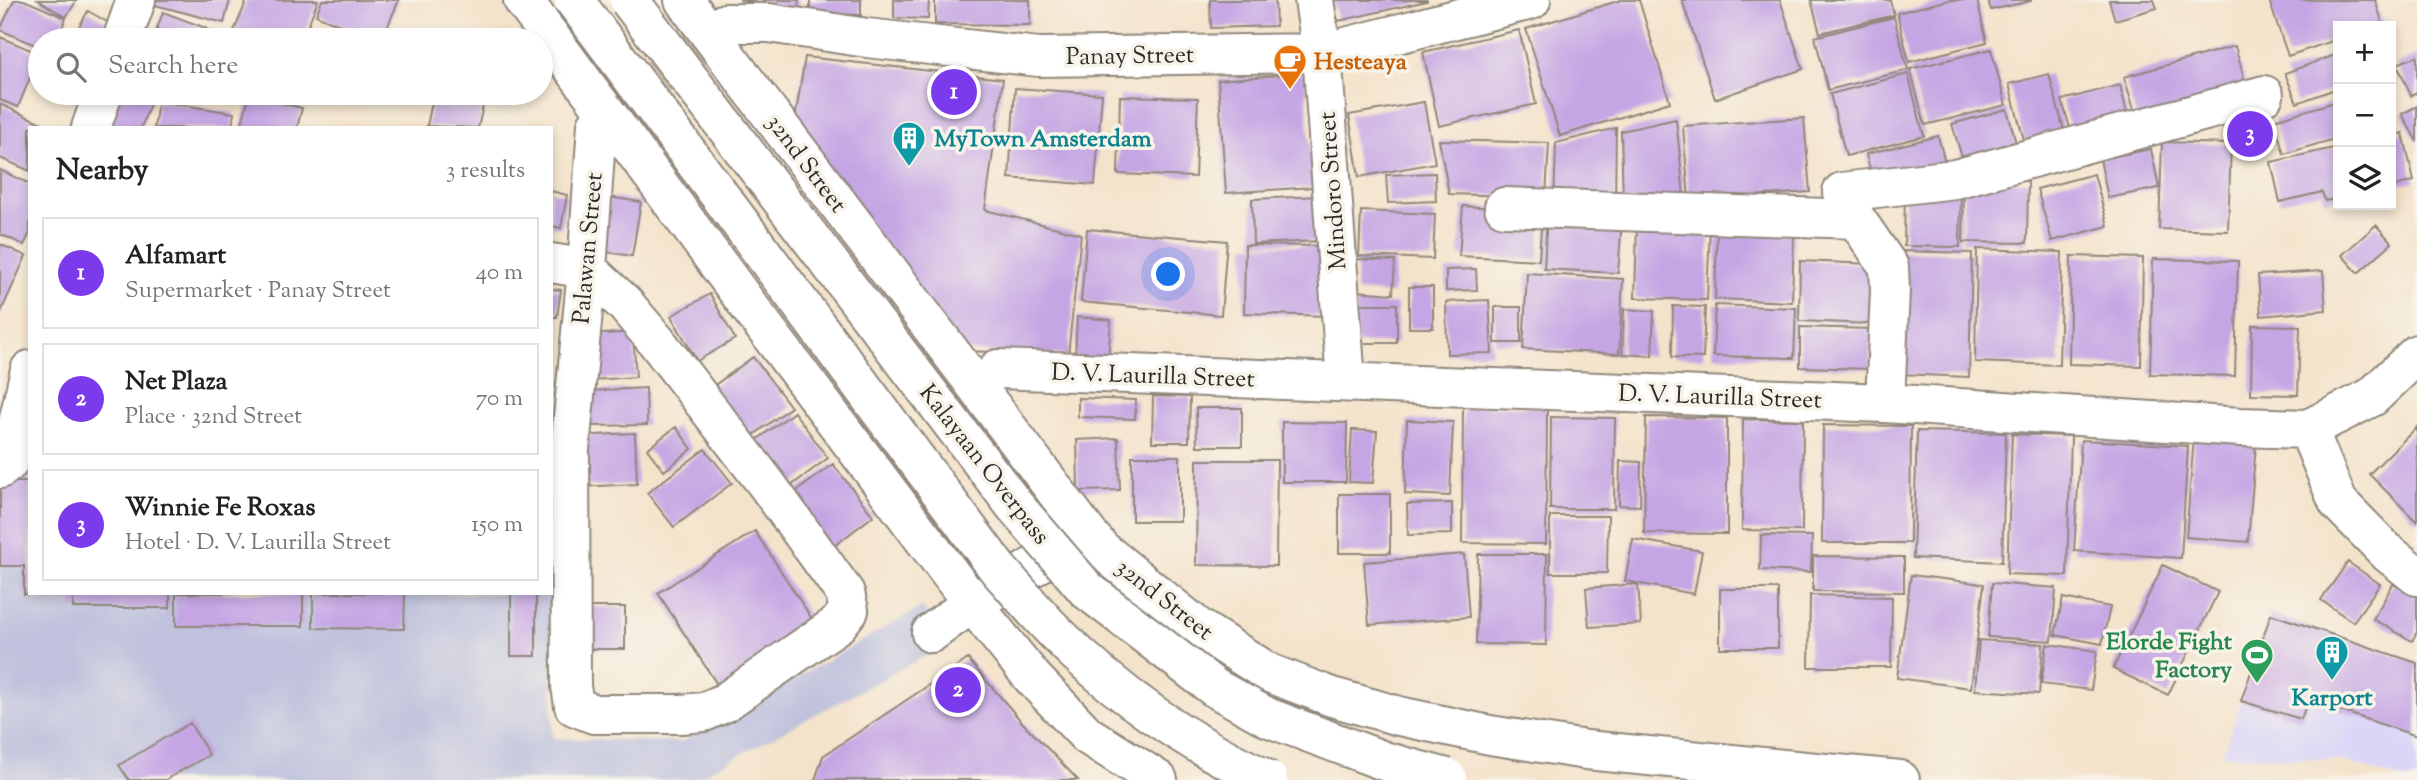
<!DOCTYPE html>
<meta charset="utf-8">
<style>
:root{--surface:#fff;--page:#f6f6f6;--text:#222;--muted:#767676;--line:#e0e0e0;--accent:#7c3aed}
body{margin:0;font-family:"Sorts Mill Goudy",serif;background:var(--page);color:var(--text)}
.controls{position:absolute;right:21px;top:21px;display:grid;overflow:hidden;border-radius:0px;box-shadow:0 4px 10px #0003}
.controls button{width:63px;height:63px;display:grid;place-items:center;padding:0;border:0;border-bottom:2px solid var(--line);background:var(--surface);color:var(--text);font:35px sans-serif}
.you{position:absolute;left:1169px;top:275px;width:24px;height:24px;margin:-18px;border:5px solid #fff;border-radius:50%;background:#1a73e8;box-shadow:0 0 0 10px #1a73e833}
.badge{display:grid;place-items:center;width:46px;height:46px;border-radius:50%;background:var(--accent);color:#fff;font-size:23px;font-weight:700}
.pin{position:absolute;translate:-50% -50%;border:4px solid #fff;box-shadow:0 2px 7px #0006}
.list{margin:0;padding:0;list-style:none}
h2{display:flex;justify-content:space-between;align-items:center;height:91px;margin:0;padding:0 28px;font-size:30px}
h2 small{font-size:23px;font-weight:400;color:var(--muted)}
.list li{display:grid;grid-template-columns:46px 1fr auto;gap:21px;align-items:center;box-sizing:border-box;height:112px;margin:0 14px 14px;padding:0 14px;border:2px solid var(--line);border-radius:0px}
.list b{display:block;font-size:26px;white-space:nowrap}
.list p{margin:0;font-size:23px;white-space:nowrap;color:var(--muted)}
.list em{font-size:23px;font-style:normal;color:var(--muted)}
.icon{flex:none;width:38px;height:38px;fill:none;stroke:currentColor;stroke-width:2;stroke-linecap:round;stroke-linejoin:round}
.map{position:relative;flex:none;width:2417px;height:780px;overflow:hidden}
.search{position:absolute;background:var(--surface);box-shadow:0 4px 10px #0003;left:28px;top:28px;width:525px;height:77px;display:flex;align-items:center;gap:18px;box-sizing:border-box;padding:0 24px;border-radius:38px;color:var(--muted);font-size:26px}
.panel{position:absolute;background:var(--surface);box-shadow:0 4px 10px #0003;left:28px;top:126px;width:525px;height:469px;border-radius:0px}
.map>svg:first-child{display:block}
.built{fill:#dad6f7}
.industrial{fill:#c0c2dd}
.building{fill:#c5a5e4}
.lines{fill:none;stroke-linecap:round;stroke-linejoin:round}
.minor-tunnel{stroke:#ccbeab;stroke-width:38;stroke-dasharray:38 19;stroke-linecap:butt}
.minor-casing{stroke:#90877b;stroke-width:42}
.major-casing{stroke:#90877b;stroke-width:42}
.minor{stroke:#fff;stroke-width:38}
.major{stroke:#fff;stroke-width:38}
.major-bridge-casing{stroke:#90877b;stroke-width:42;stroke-linecap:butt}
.major-bridge{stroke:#fff;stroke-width:38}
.labels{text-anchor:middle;stroke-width:7;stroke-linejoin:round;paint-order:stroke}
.street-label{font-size:24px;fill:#2b2b2b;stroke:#f7f3e8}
.food-label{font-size:24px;font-weight:bold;fill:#c56008;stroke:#f7f3e8;text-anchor:start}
.culture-label{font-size:24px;font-weight:bold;fill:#0d838f;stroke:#f7f3e8;text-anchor:start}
.leisure-label{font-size:24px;font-weight:bold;fill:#27864d;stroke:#f7f3e8;text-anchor:end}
</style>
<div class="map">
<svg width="2417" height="780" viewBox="0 0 2417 780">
<rect width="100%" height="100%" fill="#f7f3e8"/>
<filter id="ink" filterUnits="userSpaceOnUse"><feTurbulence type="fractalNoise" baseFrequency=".0143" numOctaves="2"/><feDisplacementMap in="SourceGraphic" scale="14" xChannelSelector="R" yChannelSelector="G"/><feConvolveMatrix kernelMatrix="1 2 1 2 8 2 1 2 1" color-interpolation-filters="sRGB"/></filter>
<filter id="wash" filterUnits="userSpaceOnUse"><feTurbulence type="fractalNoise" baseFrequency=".00686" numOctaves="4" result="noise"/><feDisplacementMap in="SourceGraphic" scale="28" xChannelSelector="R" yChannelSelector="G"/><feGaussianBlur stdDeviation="1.57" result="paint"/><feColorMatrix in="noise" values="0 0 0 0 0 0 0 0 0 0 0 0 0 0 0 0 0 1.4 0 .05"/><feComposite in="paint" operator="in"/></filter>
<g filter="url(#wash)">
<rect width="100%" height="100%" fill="#f4e3cb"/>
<path class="built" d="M2271,614L2417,663V780H2405L2338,760L2222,755Z"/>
<path class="industrial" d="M16,473H30V593H550L553,738L682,742L922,607L950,643L692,780H4L0,773V498Z"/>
<g id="blocks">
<path class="building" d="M14,0H24L66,18L57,40H40V47L0,30Z
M38,0H77L66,17Z
M156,0H230L224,23L155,5Z
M247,0H318L302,40H236L231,38Z
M322,0H399L382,40H376L316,15Z
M739,0H799L798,9Z
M810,0H861V15L810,13Z
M894,0H929L928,19L894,18Z
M935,0H1030V25L935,24Z
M1210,0H1275L1276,26L1211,28Z
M1333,0H1427V1L1338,21Z
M1621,0H1639L1670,102L1560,136L1526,29Z
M1682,0H1780L1803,69L1715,99Z
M1811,0H1890L1894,15L1820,33Z
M1949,0H1977L1987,42L1909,62L1897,13Z
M1988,0H2031V1L1991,10Z
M2109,0H2154L2157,8L2115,20Z
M2269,0H2375L2383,24L2377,26H2338V39L2288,56Z
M88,11L116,27L108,40H71Z
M163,12L206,28L201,40H153Z
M1894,17L1908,70L1828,90L1815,37Z
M208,30L229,35L228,40H206Z
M1519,30L1536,104L1439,126L1423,52Z
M0,37L40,54L18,107L0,100Z
M2235,46L2247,88L2137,119L2124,77Z
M1991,49L2006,105L1925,125L1910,69Z
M2338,54V88L2297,103L2285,73Z
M2417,56V93L2411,96L2397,64Z
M805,57L1003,79L985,210L1081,234L1068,355L965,351L794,125Z
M1305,73L1313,187L1226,193L1218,80Z
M1908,74L1924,136L1846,156L1830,94Z
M2049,74L2065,134L2025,144L2009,84Z
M2120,85L2128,117L2071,132L2062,100Z
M1015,88L1102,94L1095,185L1009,178Z
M107,93H154L141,128H115L96,121Z
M162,93H195L194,98L162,96Z
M434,93H486L478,128L427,126Z
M249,95L302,108L297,128H241Z
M1120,96L1198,98L1195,177L1118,174Z
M158,101L234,113L232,128H154Z
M2338,101V138L2284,154L2274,120Z
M1424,102L1435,163L1359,177L1349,115Z
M0,104L52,128H30V171L0,158Z
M2417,106V142L2402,114Z
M2007,109L2017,147L1963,161L1952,124Z
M1804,118L1810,192L1689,200L1683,126Z
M1676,119L1684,196L1623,202L1621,131Z
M1616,128L1615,206L1554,205L1556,143Z
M2403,133L2414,181L2391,187V136Z
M1938,136L1946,166L1874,185L1866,154Z
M1439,140L1549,143L1546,197L1449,194Z
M2162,142L2231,144L2228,231L2159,229Z
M2338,147V198L2325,201L2322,192L2280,202L2271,162Z
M2151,149L2159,188L2108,198L2100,159Z
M0,170L30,184V233L24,245L0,234Z
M1435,173L1436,201L1388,203L1386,175Z
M2094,174L2108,226L2052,241L2037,189Z
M1964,181H2028L2027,243L1963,242Z
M551,191L567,195L561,228L551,226Z
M1905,192L1961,193L1960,247L1904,246Z
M1321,196L1322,241L1253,244L1252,199Z
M609,197L641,202L632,256L600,251Z
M1463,206L1542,211L1539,260L1459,256Z
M1361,211L1435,214L1433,259L1359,256Z
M1547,215L1622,219L1618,273L1544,269Z
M1637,224L1710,226L1707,300L1635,298Z
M2376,225L2392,243L2358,273L2342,255Z
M1087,229L1227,241L1221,315L1081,302Z
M1717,230L1794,234L1792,302L1715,299Z
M0,244L26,256L0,314Z
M1245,245L1328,246L1326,316L1244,313Z
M1977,249L2062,252L2059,365L1975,362Z
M1900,251L1972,253L1969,377L1897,374Z
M2071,256L2143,258L2141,366L2069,364Z
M1357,259L1395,261L1393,294L1356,291Z
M2153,259L2238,261L2235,376L2150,374Z
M1800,261L1872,264L1870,324L1799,321Z
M1476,269L1477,290L1446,291V270Z
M2323,271L2326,310L2261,316L2258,275Z
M1527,273L1623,279L1619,354L1523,349Z
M1409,287H1433V328H1409Z
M551,289L561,290L557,317H551Z
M710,294L735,339L697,361L671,316Z
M1489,300L1492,353L1447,354L1446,302Z
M1355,304H1397V343H1356Z
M1715,305L1796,308L1794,358L1713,356Z
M1673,306L1705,307L1703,358L1672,357Z
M1495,307H1521V343H1495Z
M1624,309L1654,311L1652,356L1622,354Z
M1077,317L1111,320L1108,361L1075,359Z
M2252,325L2300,326L2298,395L2251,394Z
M1800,327L1872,329L1870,369L1800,367Z
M633,332L636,377L593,380L590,335Z
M753,357L791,407L743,443L704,393Z
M646,388L647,425L590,426L588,391Z
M1153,396L1190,397L1189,442H1152Z
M1078,398L1136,400L1135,419L1078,417Z
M1463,406L1547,407L1546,544L1462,543Z
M1196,408H1242V446H1197Z
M794,412L828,458L788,488L754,442Z
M1551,417L1615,418L1614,509H1550Z
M1646,417L1727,418V534L1644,533Z
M1743,419L1803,420L1802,531L1742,530Z
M1407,420L1453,422L1450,496L1405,494Z
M1282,422L1347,423L1346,482H1282Z
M1823,425L1911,426L1910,543H1822Z
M676,427L692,449L664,471L647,449Z
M2417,427V522L2369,474Z
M1352,430L1377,431L1373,483L1349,482Z
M1917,431L2006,433L2002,562L1913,558Z
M635,433L637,484L579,487L576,436Z
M2012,434L2071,436L2067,576L2007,574Z
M1118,438L1120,490L1078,491L1077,440Z
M2194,438L2256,444L2248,542L2186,537Z
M2081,440L2188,446L2181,558L2074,551Z
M705,449L732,483L674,527L647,493Z
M1132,456H1180V521H1132Z
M1197,460H1277L1276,566L1196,565Z
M1620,461L1641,462L1640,506L1619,505Z
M833,464L873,516L821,556L781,503Z
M0,482H30V594H24V566H0Z
M1339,494H1390V553H1339Z
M1452,503V534L1408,535L1407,504Z
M1550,516H1608L1607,573H1550Z
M755,531L819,630L722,692L658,593Z
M1761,535L1812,536L1811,572L1760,570Z
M1633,539L1702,551L1694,594L1625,581Z
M1464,554L1469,617L1369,625L1364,562Z
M1478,554H1547L1546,645L1476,644Z
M1813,556L1904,557V592L1813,591Z
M2348,562L2380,584L2353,622L2321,600Z
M2163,565L2218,592L2168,695L2113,669Z
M1911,575L1984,584L1971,688L1897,678Z
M1992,583L2056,588L2052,641L1988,637Z
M1638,584L1641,624L1589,627L1586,588Z
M2393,584L2417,596V632L2412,641L2373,619Z
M1720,589H1778V648H1720Z
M73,593H170V608H73Z
M176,593H303V626H176Z
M313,593H405L404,629L313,628Z
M511,593H536V656H511Z
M1810,595L1892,597L1891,667H1809Z
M2063,598L2110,607L2102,644L2055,635Z
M582,607H625V649H582Z
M2271,614L2417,663V736L2308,700L2301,719L2241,701Z
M1979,640L2043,644L2039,694L1975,690Z
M2047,644L2097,651L2091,690L2041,684Z
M968,659L1021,721L1078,780H815L823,756Z
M190,723L209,755L165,780H129L119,765Z"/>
</g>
</g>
<g filter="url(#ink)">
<use href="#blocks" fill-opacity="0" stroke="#90877b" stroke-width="2"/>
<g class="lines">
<path class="minor-tunnel" d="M597,125L721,27"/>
<defs>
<path id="minor" d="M1314,0L1322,53L1346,382
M725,23H769L867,38L1039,57L1322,53L1531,0
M122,40L136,0
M91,128L103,93
M1504,207L1856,219
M551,263L587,269L624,303L657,342L768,486L845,593L849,610L838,624L724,703L704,712L681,714H594L574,706L571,686L570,449L587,269L597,125
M998,369L1885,403L2241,427L2308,429L2372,397L2417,354
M1885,403L1890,290L1889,267L1856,219L1842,192L1955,179L2264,95
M2308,429L2338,502L2388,553L2417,576
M0,469L9,462L30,370
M931,633L972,603"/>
<path id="major" d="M523,0L748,305L972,603L1032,677L1087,735L1158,780
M684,0L1088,534L1102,550L1200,629L1269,673L1332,697L1399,716L1490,735L1586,750L1900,780
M980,599L1084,536"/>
</defs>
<use href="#minor" class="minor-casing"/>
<use href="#major" class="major-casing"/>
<use href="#minor" class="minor"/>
<use href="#major" class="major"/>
<defs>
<path id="major-bridge" d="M574,0L998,569C1017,590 1035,612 1056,633C1116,694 1190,744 1268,780
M629,0L1015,506L1087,590L1215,688L1267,717L1384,761L1447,778"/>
</defs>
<use href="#major-bridge" class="major-bridge-casing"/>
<use href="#major-bridge" class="major-bridge"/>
</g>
</g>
<defs>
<symbol id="cafe-pin" viewBox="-11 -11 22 30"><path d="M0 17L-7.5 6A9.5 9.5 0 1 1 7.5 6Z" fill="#e8710a" stroke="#f7f3e8"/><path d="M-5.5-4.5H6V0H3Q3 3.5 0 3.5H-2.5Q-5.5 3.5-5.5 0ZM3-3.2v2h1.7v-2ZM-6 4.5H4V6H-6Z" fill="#fff"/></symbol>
<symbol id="building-pin" viewBox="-11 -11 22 30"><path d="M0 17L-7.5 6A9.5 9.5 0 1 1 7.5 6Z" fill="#0f9aa8" stroke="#f7f3e8"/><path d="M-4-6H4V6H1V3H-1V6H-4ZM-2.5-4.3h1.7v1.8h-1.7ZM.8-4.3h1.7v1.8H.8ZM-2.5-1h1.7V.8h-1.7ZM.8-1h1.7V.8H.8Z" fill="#fff"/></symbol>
<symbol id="stadium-pin" viewBox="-11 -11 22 30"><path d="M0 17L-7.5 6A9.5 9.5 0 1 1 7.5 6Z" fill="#2e9e5b" stroke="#f7f3e8"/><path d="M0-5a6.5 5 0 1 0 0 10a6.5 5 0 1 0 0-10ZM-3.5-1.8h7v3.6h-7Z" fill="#fff"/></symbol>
</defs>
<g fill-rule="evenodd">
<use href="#cafe-pin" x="1271" y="42" width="38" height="52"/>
<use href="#building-pin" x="890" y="119" width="38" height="52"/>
<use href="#building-pin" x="2313" y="633" width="38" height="52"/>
<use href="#stadium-pin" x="2238" y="636" width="38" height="52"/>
</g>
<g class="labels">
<g class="street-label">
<text transform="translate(1130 55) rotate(-1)" y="8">Panay Street</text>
<text transform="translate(807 163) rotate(53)" y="8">32nd Street</text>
<text transform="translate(1332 191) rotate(-94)" y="8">Mindoro Street</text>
<text transform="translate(587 248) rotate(-85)" y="8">Palawan Street</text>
<text transform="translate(1153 375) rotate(2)" y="8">D. V. Laurilla Street</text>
<text transform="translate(1720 396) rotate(2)" y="8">D. V. Laurilla Street</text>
<text transform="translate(985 464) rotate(52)" y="8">Kalayaan Overpass</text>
<text transform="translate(1165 599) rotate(38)" y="8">32nd Street</text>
</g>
<g class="food-label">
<text x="1314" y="69">Hesteaya</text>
</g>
<g class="culture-label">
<text x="934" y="146">MyTown Amsterdam</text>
<text x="2332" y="705" text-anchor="middle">Karport</text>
</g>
<g class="leisure-label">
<text x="2232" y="649">Elorde Fight<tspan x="2232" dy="28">Factory</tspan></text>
</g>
</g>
</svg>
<div class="controls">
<button>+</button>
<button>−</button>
<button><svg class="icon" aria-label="layers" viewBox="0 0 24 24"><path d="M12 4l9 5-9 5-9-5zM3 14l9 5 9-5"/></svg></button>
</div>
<div class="you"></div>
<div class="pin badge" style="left:954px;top:92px">1</div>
<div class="pin badge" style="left:958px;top:690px">2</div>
<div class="pin badge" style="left:2250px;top:134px">3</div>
<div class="search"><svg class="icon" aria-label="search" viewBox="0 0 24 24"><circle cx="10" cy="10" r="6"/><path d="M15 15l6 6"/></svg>Search here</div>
<section class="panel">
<h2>Nearby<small>3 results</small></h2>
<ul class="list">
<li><span class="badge">1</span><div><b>Alfamart</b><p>Supermarket · Panay Street</p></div><em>40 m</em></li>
<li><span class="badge">2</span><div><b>Net Plaza</b><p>Place · 32nd Street</p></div><em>70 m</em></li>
<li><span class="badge">3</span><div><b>Winnie Fe Roxas</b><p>Hotel · D. V. Laurilla Street</p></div><em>150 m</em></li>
</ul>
</section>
</div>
